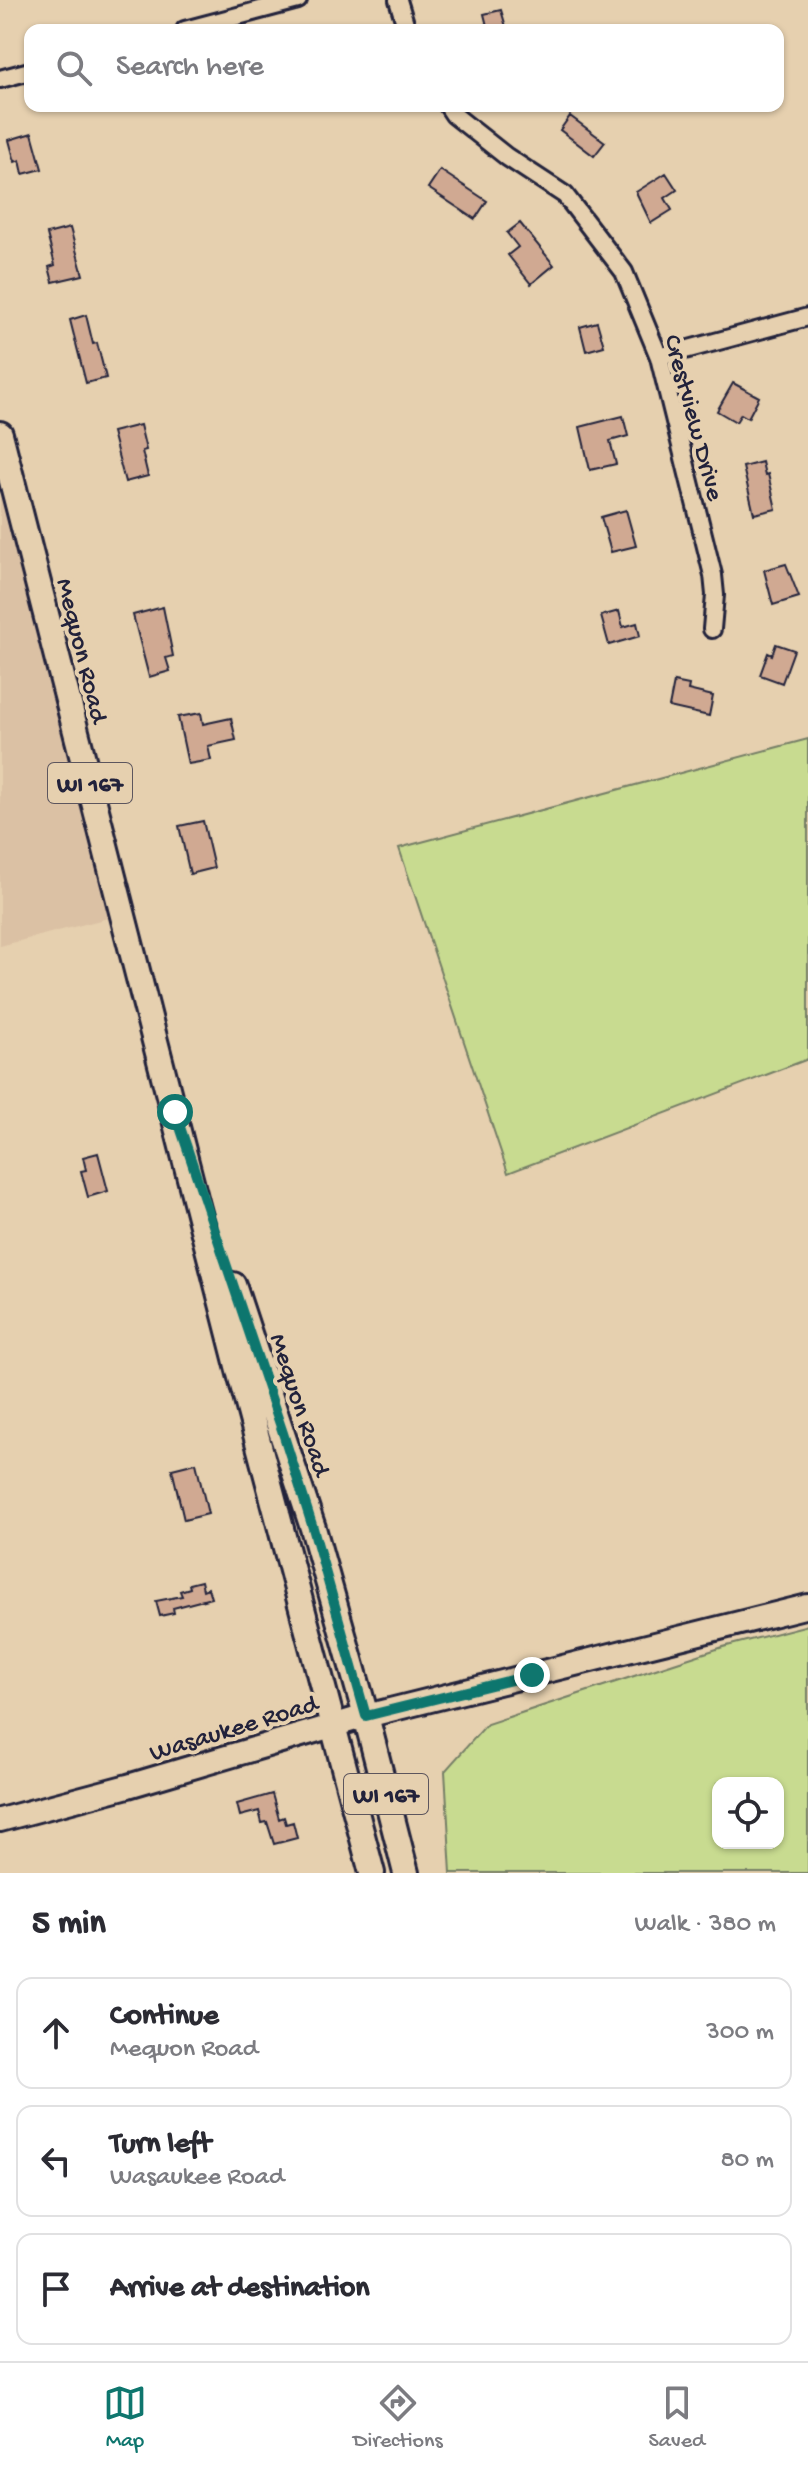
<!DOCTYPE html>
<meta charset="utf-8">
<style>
:root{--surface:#fff;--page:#f2f2f3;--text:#2b2b33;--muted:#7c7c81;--line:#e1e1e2;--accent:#0f766e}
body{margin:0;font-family:"Gochi Hand",sans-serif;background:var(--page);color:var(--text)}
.controls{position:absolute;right:24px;bottom:24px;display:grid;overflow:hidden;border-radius:16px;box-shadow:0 2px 6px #0004}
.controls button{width:72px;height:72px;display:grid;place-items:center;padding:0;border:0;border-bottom:2px solid var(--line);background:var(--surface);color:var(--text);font:40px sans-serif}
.stop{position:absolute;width:24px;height:24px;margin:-18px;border:6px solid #0f766e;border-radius:50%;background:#fff}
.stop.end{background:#0f766e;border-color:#fff;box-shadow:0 2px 8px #0008}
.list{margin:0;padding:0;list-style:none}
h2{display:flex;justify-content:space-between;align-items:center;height:104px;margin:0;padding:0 32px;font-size:34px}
h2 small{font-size:26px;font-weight:400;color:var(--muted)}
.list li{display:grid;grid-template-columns:52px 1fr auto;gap:24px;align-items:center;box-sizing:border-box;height:112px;margin:0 16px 16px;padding:0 16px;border:2px solid var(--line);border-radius:16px}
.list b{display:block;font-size:30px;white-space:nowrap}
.list p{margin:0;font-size:26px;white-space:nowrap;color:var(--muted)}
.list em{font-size:26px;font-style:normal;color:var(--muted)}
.icon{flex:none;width:44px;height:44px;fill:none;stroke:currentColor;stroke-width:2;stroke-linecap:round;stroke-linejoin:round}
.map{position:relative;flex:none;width:808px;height:1873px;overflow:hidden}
.search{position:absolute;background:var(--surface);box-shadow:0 2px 6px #0004;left:24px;right:24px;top:24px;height:88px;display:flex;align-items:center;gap:20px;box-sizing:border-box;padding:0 28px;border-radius:16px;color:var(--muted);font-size:30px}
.sheet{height:488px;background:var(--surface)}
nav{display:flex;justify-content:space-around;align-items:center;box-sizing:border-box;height:112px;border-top:2px solid var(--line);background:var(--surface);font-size:22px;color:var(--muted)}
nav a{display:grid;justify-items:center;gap:4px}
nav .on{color:var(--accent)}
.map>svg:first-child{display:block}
.built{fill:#dbc1a4}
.green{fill:#c8db90;stroke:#757e66;stroke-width:2;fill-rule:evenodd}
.building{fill:#d0a992;stroke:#22223b;stroke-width:2}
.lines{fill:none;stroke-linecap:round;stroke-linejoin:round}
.street-casing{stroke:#22223b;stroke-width:22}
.secondary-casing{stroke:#22223b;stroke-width:28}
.primary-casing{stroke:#22223b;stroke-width:30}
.street{stroke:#e6d0af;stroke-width:16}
.secondary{stroke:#e6d0af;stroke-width:22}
.primary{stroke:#e6d0af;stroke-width:24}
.route{stroke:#0f766e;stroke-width:10}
.labels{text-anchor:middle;stroke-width:8;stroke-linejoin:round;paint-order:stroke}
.shield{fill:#e6d0af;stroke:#5d565e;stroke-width:2}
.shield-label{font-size:24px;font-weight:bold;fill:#22223b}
.street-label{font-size:26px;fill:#22223b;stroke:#e6d0af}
</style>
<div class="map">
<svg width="808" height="1873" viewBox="0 0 808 1873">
<rect width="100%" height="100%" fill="#e6d0af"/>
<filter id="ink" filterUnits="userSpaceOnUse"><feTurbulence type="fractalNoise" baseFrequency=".0125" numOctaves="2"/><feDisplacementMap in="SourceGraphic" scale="16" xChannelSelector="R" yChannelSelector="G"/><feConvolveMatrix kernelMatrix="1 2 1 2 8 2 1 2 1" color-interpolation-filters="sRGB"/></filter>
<g filter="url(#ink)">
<path class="built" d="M0,484L112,917L0,946Z"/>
<path class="green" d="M808,739V1059L508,1173L399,848Z
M808,1625V1873H451L445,1771L487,1724L723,1647ZM718,1783H778V1843H718Z"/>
<path class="building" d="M501,10L507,30H488L484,14Z
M570,116L605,142L594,156L560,130Z
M32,133L42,169L23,174L20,160L15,162L9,140Z
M440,170L487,201L475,219L428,188Z
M666,173L677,190L665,198L672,210L651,223L636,192Z
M520,223L554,265L531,284L508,255L518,247L507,233Z
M70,228L83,275L53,282L49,267L55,265L47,234Z
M86,315L93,344L97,343L106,378L86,383L70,320Z
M597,322L604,346L586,351L580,327Z
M733,383L759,397L748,418L741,414L736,422L717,411Z
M623,416L628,436L610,441L616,464L590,470L580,427Z
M140,425L146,450L142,451L148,476L125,482L112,432Z
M762,462L765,475L768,474L776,509L754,514L743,467Z
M626,510L636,546L611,552L601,517Z
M786,564L799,597L773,605L764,570Z
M163,607L173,656L166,658L170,671L149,677L133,615Z
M619,611L623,627L637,623L640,636L609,645L601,616Z
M776,644L794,650L782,683L760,675L768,653L772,655Z
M674,682L689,685L688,690L713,696L709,716L669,707Z
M201,713L203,724L231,718L236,740L208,746L211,760L188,764L178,717Z
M203,821L214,868L190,874L179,826Z
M98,1153L108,1191L88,1197L81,1171L86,1170L83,1157Z
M196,1463L208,1514L184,1520L172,1469Z
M201,1581L203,1590L208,1588L211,1598L173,1608L174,1613L160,1616L156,1601L182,1596L180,1591L190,1588L189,1584Z
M272,1794L279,1819L284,1817L286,1824L293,1822L297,1838L274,1844L267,1822L262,1823L259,1811L240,1816L237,1804Z"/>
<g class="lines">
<defs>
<path id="street" d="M398,0L407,30
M185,30L298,0
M0,79L30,71
M448,106L454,115L507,157L565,195L624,272L659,357L713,575L715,595L712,629
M659,357L808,317"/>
<path id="secondary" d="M0,1820L128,1786L366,1716L808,1606"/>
<path id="primary" d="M0,434L239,1370L372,1873
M233,1285L313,1528L366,1716L406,1873"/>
</defs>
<use href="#street" class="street-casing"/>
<use href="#secondary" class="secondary-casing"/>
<use href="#primary" class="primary-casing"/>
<use href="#street" class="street"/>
<use href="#secondary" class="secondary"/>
<use href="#primary" class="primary"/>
</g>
</g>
<g class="lines" filter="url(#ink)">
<path class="route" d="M175,1112L283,1433L313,1528L366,1716L532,1675"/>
</g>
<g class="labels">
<g class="shield">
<rect x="48" y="763" width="84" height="40" rx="6"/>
<rect x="344" y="1774" width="84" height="40" rx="6"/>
</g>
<g class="shield-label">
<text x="90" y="791">WI 167</text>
<text x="386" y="1802">WI 167</text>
</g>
<g class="street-label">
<text transform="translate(696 417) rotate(75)" y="9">Crestview Drive</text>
<text transform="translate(84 650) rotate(76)" y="9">Mequon Road</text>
<text transform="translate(302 1404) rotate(72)" y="9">Mequon Road</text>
<text transform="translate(233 1726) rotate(-17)" y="9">Wasaukee Road</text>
</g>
</g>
</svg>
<div class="controls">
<button><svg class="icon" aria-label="locate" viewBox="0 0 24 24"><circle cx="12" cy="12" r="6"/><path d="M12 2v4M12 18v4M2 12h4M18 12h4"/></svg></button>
</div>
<div class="stop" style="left:175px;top:1112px"></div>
<div class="stop end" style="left:532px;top:1675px"></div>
<div class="search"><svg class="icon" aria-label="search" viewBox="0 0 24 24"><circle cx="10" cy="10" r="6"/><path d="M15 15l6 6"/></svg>Search here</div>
</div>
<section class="sheet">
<h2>5 min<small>Walk · 380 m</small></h2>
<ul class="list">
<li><svg class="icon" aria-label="ahead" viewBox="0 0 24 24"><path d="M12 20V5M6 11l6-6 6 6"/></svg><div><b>Continue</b><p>Mequon Road</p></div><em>300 m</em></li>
<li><svg class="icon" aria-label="left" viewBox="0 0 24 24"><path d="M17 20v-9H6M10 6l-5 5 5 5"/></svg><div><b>Turn left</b><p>Wasaukee Road</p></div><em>80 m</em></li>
<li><svg class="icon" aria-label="arrive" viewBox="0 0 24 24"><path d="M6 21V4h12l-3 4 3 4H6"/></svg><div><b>Arrive at destination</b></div></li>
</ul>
</section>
<nav>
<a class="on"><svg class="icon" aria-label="map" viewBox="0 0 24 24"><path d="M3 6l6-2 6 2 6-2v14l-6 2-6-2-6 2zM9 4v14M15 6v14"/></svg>Map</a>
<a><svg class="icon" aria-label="directions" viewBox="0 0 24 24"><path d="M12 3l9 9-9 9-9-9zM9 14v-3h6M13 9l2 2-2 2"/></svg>Directions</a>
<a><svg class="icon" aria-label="saved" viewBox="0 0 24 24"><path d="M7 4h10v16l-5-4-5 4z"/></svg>Saved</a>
</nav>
